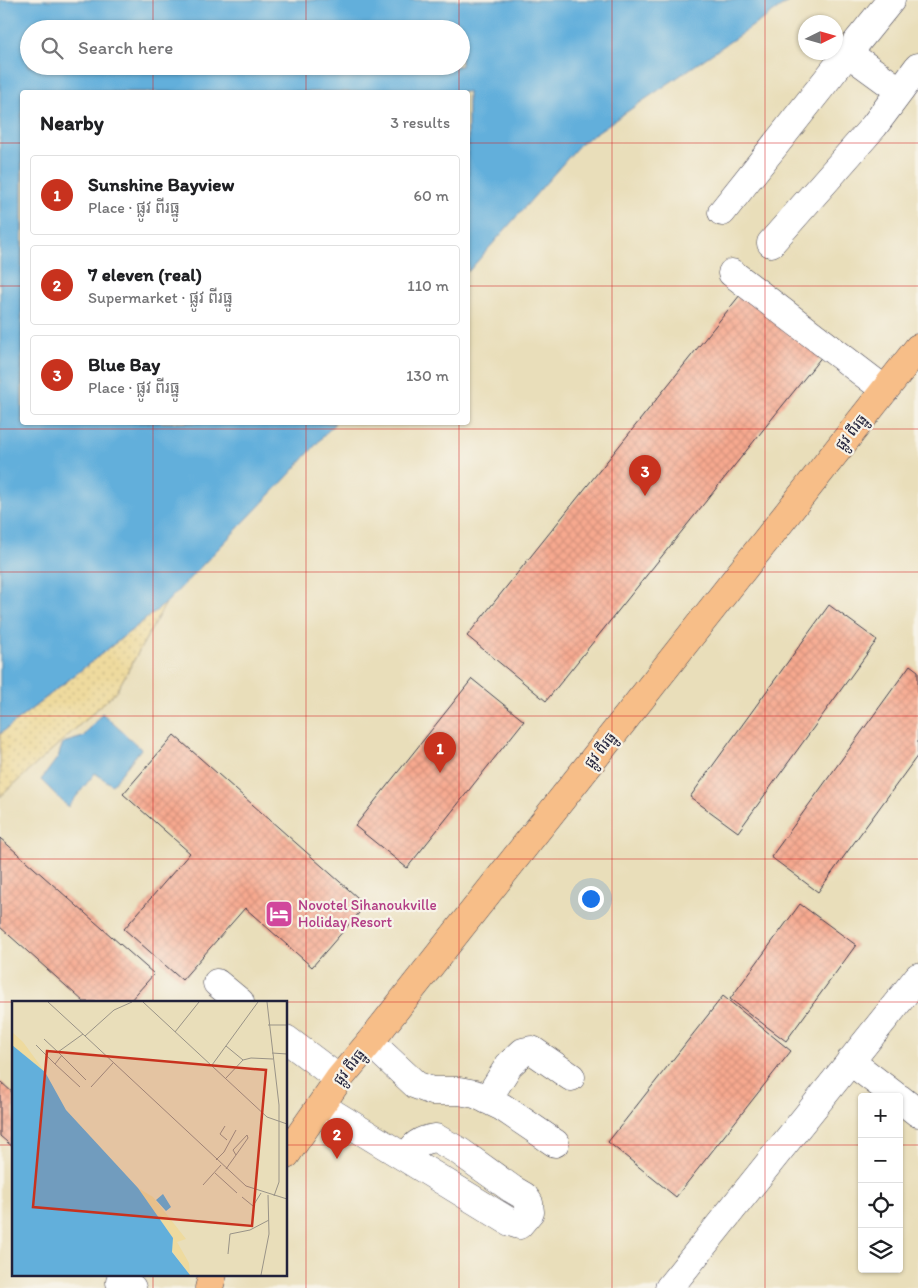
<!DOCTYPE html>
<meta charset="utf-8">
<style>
:root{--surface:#fff;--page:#f2f2f2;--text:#202124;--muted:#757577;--line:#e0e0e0;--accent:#c8321e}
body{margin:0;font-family:Itim,"Noto Sans Khmer",sans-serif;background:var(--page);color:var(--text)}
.controls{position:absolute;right:15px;bottom:15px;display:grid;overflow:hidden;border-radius:5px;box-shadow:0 1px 4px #0004}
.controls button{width:45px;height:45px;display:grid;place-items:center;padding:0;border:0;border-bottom:1px solid var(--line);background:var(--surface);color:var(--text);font:25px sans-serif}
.compass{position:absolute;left:798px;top:15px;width:45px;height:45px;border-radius:50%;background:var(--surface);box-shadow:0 1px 4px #0004;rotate:85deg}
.you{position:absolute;left:590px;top:898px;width:18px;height:18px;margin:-12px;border:4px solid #fff;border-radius:50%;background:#1a73e8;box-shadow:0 0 0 8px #1a73e833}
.badge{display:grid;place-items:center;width:32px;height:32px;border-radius:50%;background:var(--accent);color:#fff;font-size:16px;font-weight:700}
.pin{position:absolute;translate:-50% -41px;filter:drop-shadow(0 1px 2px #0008)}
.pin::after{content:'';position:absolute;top:26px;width:18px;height:15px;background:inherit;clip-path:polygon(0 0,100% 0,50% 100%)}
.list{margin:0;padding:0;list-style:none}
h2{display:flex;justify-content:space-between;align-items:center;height:65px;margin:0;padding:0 20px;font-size:21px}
h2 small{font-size:16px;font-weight:400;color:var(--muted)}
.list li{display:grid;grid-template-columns:32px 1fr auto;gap:15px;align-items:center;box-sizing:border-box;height:80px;margin:0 10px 10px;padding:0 10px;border:1px solid var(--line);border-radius:5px}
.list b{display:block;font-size:19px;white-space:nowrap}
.list p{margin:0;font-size:16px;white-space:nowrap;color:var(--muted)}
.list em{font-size:16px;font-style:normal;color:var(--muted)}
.icon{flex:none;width:28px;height:28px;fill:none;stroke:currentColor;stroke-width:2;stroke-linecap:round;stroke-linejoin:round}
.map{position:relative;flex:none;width:918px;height:1288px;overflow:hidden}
.search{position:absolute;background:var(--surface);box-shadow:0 1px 4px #0004;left:20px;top:20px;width:450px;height:55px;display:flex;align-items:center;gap:12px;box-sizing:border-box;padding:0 18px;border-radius:28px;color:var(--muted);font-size:19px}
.panel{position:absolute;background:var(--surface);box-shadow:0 1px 4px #0004;left:20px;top:90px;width:450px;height:335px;border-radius:5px}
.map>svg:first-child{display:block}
.sand{fill:url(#sand-dots);stroke:#887e6c}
.water{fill:#62afdb;stroke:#42688b;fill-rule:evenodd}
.building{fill:url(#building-cross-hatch)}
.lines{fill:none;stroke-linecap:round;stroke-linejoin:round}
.minor-casing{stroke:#403e4e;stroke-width:29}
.major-casing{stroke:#403e4e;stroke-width:29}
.minor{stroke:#fff;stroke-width:28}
.major{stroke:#f7be88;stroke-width:28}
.grid{fill:none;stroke:#d62828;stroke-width:1;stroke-opacity:0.55}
.labels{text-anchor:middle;stroke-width:4.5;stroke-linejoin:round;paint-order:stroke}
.street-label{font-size:15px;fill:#22223b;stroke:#f7f3e8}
.hotel-label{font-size:15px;fill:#b23c85;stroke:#f7f3e8;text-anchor:start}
.inset-road{fill:none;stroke:#999387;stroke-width:1}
.view{fill:#c8321e;fill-opacity:0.15;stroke:#c8321e;stroke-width:2.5}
.inset-edge{fill:none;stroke:#22223b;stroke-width:2.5}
</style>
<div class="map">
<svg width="918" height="1288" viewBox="0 0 918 1288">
<defs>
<pattern id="sand-dots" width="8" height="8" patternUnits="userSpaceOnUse" patternTransform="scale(1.25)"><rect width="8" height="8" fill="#eeda9e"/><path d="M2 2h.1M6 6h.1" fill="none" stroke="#ccbb89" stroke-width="1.8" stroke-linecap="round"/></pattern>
<pattern id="building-cross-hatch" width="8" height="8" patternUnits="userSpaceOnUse" patternTransform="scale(1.25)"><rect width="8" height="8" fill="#f7a98f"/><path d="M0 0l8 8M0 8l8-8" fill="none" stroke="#d3917c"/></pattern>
</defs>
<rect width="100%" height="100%" fill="#f7f3e8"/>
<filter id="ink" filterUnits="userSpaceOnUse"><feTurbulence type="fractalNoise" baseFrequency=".02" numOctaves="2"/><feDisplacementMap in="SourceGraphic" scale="10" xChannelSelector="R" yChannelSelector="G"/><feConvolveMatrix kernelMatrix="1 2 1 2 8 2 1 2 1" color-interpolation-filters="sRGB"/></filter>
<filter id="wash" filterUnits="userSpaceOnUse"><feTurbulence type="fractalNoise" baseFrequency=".0096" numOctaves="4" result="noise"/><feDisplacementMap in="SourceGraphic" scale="20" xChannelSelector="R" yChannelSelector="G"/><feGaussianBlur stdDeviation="1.12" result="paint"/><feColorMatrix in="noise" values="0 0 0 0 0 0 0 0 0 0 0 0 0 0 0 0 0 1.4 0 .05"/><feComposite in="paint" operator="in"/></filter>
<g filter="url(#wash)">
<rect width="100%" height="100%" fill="#e9deba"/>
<path class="sand" d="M166,603L116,692L0,797V734Z"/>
<path class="water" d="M0,0H791L581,143L468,272V92H22V422L335,423L290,474L166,603L0,734ZM29,29H461V66H29Z
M102,713L141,749L112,785L95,773L68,807L41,780L58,757L63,743L83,737Z"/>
<g id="blocks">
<path class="building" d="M744,290L823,355L546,701L467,636Z
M829,605L877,640L738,832L690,797Z
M910,665L918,671V755L818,892L771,857Z
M472,679L524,721L407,868L355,826Z
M174,735L366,905L312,967L245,908L182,980L124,929L190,853L123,794Z
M0,838L154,974L129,1002H84L0,927Z
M800,904L856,945L786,1041L730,999Z
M723,996L791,1051L676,1197L608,1142Z
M0,1081L14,1094V1148L0,1136Z"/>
</g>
</g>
<g filter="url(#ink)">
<use href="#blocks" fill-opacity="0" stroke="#403e4e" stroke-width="1"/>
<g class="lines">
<defs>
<path id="minor" d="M848,53L891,0
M722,212L848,53L900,91
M771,243L874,126L918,67
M732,273L885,390
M217,983L240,1002
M286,1039L339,1079
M370,1042L416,1085L432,1091H459L475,1094L502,1107L555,1143
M850,1061L897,1097
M899,1098L918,1113
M487,1100L509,1065L523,1052L532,1050L571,1077
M321,1106L510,1222L519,1225L530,1212L529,1203L524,1196L512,1189L459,1151L436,1138C419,1140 414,1145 406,1158
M123,1274L120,1282L132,1288
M669,1288L918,977"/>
<path id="major" d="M286,1155L339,1079L370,1042L918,348
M209,1288L213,1274"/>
</defs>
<use href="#minor" class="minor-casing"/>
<use href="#major" class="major-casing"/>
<use href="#minor" class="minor"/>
<use href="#major" class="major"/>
</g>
</g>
<path class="grid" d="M153,0V29M306,0V29M459,0V29M612,0V1288M765,0V1288M153,66V92M306,66V92M459,66V92M0,143H22M468,143H918M0,286H22M468,286H918M153,422V1002M306,422V1288M459,422V1288M0,429H918M0,572H918M0,716H918M0,859H918M0,1002H14M286,1002H918M0,1145H14M286,1145H862M899,1145H918M153,1274V1288"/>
<defs>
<symbol id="hotel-square" viewBox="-11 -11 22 22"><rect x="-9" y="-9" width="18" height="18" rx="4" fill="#d1479c" stroke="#f7f3e8"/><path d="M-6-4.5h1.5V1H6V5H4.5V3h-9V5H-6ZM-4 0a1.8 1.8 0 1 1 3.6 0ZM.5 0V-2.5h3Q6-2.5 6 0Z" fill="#fff"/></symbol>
</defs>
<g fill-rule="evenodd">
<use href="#hotel-square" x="263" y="898" width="32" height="32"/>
</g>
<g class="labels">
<g class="street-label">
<text transform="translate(851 432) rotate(-52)" y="5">ផ្លូវ ពីរធ្នូ</text>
<text transform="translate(600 750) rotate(-52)" y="5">ផ្លូវ ពីរធ្នូ</text>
<text transform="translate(349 1067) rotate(-52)" y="5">ផ្លូវ ពីរធ្នូ</text>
</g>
<g class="hotel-label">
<text x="298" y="910">Novotel Sihanoukville<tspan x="298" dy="17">Holiday Resort</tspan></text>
</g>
</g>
<g transform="translate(12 1001)">
<rect width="275" height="275" fill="#e9deba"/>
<path d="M0,31L11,41L33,71L0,44ZM126,187L141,196L174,238L165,241L177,262L178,274L160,250L161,237Z" fill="#eeda9e"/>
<path d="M0,44L33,71L54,109L126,187L161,237L160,251L178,274H0ZM151,193L159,206L154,210L144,199Z" fill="#62afdb"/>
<path class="inset-road" d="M36,1L73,35M120,1L102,9L73,35L234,185L275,198M131,1L255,116L275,123M255,1L267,104V181L262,195M256,24H275M163,31L187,1M71,33L46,51L74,79M32,38L46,51M24,44L43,63M214,45L231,59M260,52L275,53M50,54L43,63L68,86M200,64L246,1M214,77L231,59L239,57L261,58M79,86L101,62M213,125L208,133L215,139M204,159L212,151L224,129M214,168L224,154L236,137L235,134L221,149L224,154M203,172L225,192M191,184L209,164M230,196L241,205L249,192M216,253L218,233L238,229L257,219M249,274L257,233L256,194"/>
<path class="view" d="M35,50L254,69L240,225L21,206Z"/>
<rect width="275" height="275" class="inset-edge"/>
</g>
</svg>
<div class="controls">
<button>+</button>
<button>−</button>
<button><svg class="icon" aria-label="locate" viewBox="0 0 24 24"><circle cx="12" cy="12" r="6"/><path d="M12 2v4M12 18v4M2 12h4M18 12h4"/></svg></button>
<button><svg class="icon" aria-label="layers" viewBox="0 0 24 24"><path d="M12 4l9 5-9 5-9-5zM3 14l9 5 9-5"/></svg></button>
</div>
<svg class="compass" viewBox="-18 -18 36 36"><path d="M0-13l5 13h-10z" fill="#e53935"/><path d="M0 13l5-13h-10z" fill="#757577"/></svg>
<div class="you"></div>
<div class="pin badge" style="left:440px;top:773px">1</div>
<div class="pin badge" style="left:337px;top:1159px">2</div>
<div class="pin badge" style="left:645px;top:496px">3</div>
<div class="search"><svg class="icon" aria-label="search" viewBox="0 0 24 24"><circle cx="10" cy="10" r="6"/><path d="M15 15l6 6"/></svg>Search here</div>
<section class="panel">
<h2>Nearby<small>3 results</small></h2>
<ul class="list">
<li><span class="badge">1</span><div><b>Sunshine Bayview</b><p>Place · ផ្លូវ ពីរធ្នូ</p></div><em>60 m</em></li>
<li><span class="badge">2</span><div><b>7 eleven (real)</b><p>Supermarket · ផ្លូវ ពីរធ្នូ</p></div><em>110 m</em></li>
<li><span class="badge">3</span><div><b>Blue Bay</b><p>Place · ផ្លូវ ពីរធ្នូ</p></div><em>130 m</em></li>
</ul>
</section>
</div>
